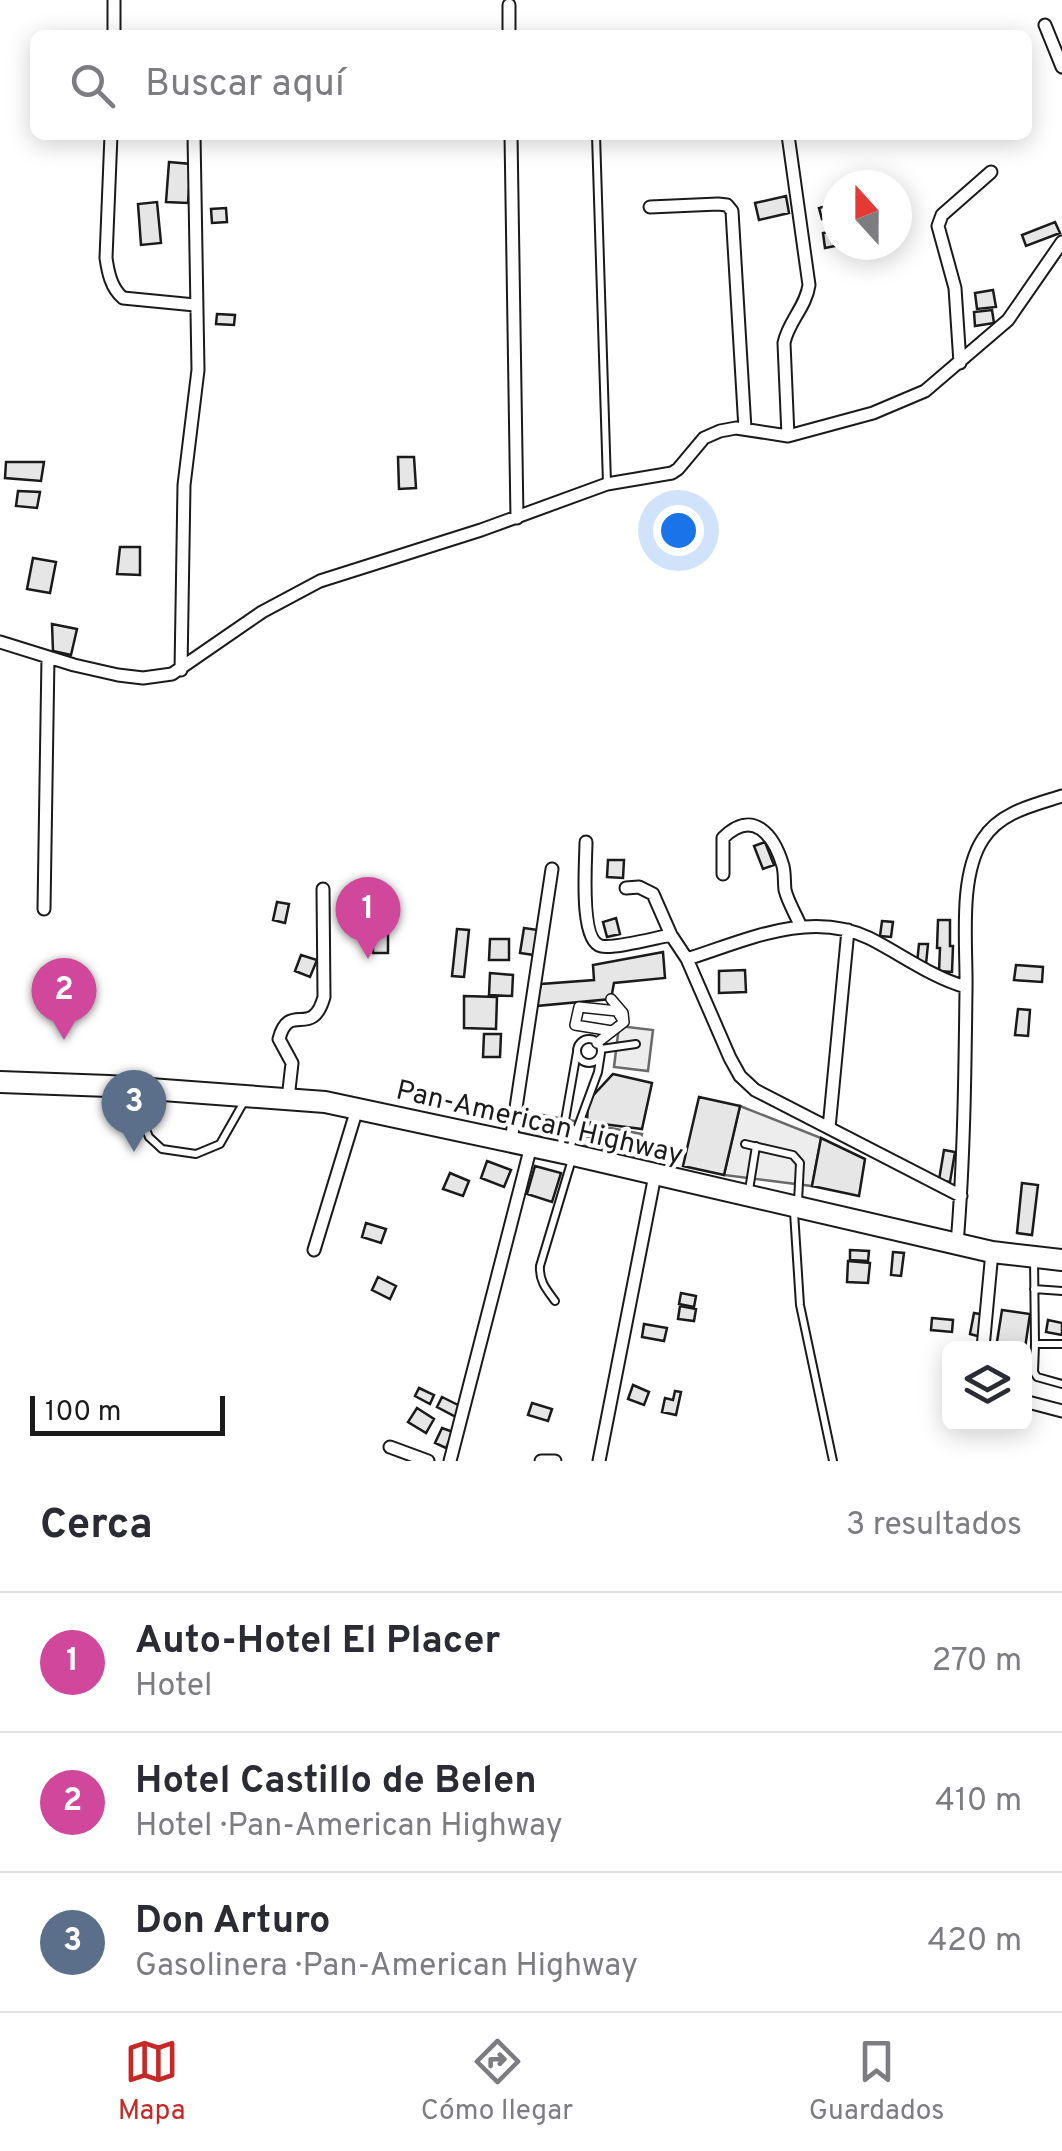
<!DOCTYPE html>
<html lang="es">
<meta charset="utf-8">
<style>
:root{--surface:#fff;--page:#f2f2f3;--text:#2b2b33;--muted:#7c7c81;--line:#e1e1e2;--accent:#c62828}
body{margin:0;font-family:Overpass,sans-serif;background:var(--page);color:var(--text)}
.controls{position:absolute;right:30px;bottom:30px;display:grid;overflow:hidden;border-radius:15px;box-shadow:0 5px 25px #0003}
.controls button{width:90px;height:90px;display:grid;place-items:center;padding:0;border:0;border-bottom:2px solid var(--line);background:var(--surface);color:var(--text);font:50px sans-serif}
.compass{position:absolute;left:822px;top:170px;width:90px;height:90px;border-radius:50%;background:var(--surface);box-shadow:0 5px 25px #0003;rotate:339deg}
.scale{position:absolute;left:30px;bottom:25px;width:195px;box-sizing:border-box;padding-left:10px;border:5px solid #1a1a1a;border-top:0;font-size:28px;line-height:35px;white-space:nowrap;color:#1a1a1a;-webkit-text-stroke:8px #fff;paint-order:stroke}
.you{position:absolute;left:678px;top:530px;width:35px;height:35px;margin:-25px;border:8px solid #fff;border-radius:50%;background:#1a73e8;box-shadow:0 0 0 15px #1a73e833}
.badge{display:grid;place-items:center;width:65px;height:65px;border-radius:50%;background:var(--accent);color:#fff;font-size:32px;font-weight:700}
.pin{position:absolute;translate:-50% -82px;filter:drop-shadow(0 2px 5px #0008)}
.pin::after{content:'';position:absolute;top:52px;width:35px;height:30px;background:inherit;clip-path:polygon(0 0,100% 0,50% 100%)}
.list{margin:0;padding:0;list-style:none}
h2{display:flex;justify-content:space-between;align-items:center;height:130px;margin:0;padding:0 40px;font-size:42px}
h2 small{font-size:32px;font-weight:400;color:var(--muted)}
.list li{display:grid;grid-template-columns:65px 1fr auto;gap:30px;align-items:center;box-sizing:border-box;height:140px;padding:0 40px;border-top:2px solid var(--line)}
.list b{display:block;font-size:38px;white-space:nowrap}
.list p{margin:0;font-size:32px;white-space:nowrap;color:var(--muted)}
.list em{font-size:32px;font-style:normal;color:var(--muted)}
.icon{flex:none;width:55px;height:55px;fill:none;stroke:currentColor;stroke-width:2;stroke-linecap:round;stroke-linejoin:round}
.map{position:relative;flex:none;width:1062px;height:1461px;overflow:hidden}
.search{position:absolute;background:var(--surface);box-shadow:0 5px 25px #0003;left:30px;right:30px;top:30px;height:110px;display:flex;align-items:center;gap:25px;box-sizing:border-box;padding:0 35px;border-radius:15px;color:var(--muted);font-size:38px}
.sheet{height:550px;background:var(--surface)}
nav{display:flex;justify-content:space-around;align-items:center;box-sizing:border-box;height:140px;border-top:2px solid var(--line);background:var(--surface);font-size:28px;color:var(--muted)}
nav a{display:grid;justify-items:center;gap:5px}
nav .on{color:var(--accent)}
.map>svg:first-child{display:block}
.built{fill:#ededed;stroke:#6a6a6a;stroke-width:2.5}
.building{fill:#e6e6e6;stroke:#1a1a1a;stroke-width:2.5}
.lines{fill:none;stroke-linecap:round;stroke-linejoin:round}
.service-casing{stroke:#1a1a1a;stroke-width:10}
.pedestrian-casing{stroke:#1a1a1a;stroke-width:12}
.minor-casing{stroke:#1a1a1a;stroke-width:15}
.trunk-casing{stroke:#1a1a1a;stroke-width:24}
.service{stroke:#fff;stroke-width:6}
.pedestrian{stroke:#fff;stroke-width:9}
.minor{stroke:#fff;stroke-width:11}
.trunk{stroke:#fff;stroke-width:20}
.labels{text-anchor:middle;stroke-width:8;stroke-linejoin:round;paint-order:stroke}
.street-label{font-size:28px;fill:#1a1a1a;stroke:#fff}
</style>
<div class="map">
<svg width="1062" height="1461" viewBox="0 0 1062 1461">
<rect width="100%" height="100%" fill="#fff"/>
<path class="built" d="M619,1026L653,1030L648,1071L614,1067Z
M740,1106L821,1138L812,1186L724,1175Z
M522,1111L642,1134L637,1156L518,1133Z"/>
<path class="building" d="M169,162L191,164L188,203L166,202Z
M786,196L789,213L759,220L755,203Z
M157,202L161,243L141,245L138,204Z
M837,203V216L822,219L819,208Z
M226,208L227,222L212,223L211,209Z
M1055,222L1060,233L1026,246L1022,235Z
M837,231V245H840L825,248L823,233Z
M993,290L996,307L977,309L975,293Z
M992,310L994,323L975,326L974,312Z
M217,314L235,315L234,325L216,324Z
M398,457H414L416,488L399,489Z
M6,462H44L41,481L5,478Z
M18,491L40,492L37,508L16,506Z
M120,547H140V575L117,574Z
M33,558L56,562L50,593L27,589Z
M52,624L77,629L71,655L53,651Z
M765,842L774,865L763,869L754,846Z
M608,860H624L623,878L607,877Z
M277,902L289,904L285,923L273,920Z
M616,918L620,934L607,937L603,922Z
M938,920H950V946H953L952,972L939,971L940,948H937Z
M882,921L893,922L891,937L880,936Z
M524,928L538,930L534,955L520,953Z
M373,929H388V953H373Z
M457,929L469,930L464,977L452,976Z
M490,939H509V960H489Z
M919,944H928L926,964L917,963Z
M663,952L665,978L614,983L611,999L536,1006L541,984L594,980L593,965Z
M301,955L317,960L310,977L295,971Z
M1016,965L1043,967L1042,982L1014,980Z
M745,970L746,992L719,993V971Z
M490,973L513,975L512,996L489,995Z
M464,996L497,997L496,1029L464,1028Z
M1018,1009L1030,1010L1028,1036L1015,1035Z
M484,1034H501L500,1057H483Z
M613,1074L652,1083L642,1129L587,1122L588,1101Z
M699,1097L740,1106L724,1175L683,1166Z
M821,1138L865,1159L859,1196L812,1186Z
M944,1150L955,1152L950,1182L939,1180Z
M487,1161L511,1170L504,1187L481,1178Z
M535,1166L561,1173L552,1202L527,1194Z
M450,1173L469,1181L463,1196L443,1189Z
M1022,1183L1038,1185L1032,1235L1017,1233Z
M366,1223L386,1229L381,1243L362,1237Z
M850,1250L869,1251L868,1261L850,1260Z
M893,1252L904,1253L901,1276L891,1275Z
M848,1261L870,1263L868,1283L847,1282Z
M378,1277L396,1286L390,1299L372,1290Z
M681,1293L696,1296L694,1307L679,1304Z
M680,1306L696,1309L694,1321L678,1319Z
M1002,1310L1030,1314L1024,1355V1348H996Z
M974,1313L986,1315L981,1337L970,1334Z
M932,1318L953,1320L952,1332L931,1330Z
M1048,1320L1062,1323V1335L1046,1332Z
M644,1324L667,1328L664,1341L642,1337Z
M633,1385L649,1392L644,1405L628,1399Z
M419,1388L434,1395L430,1404L415,1396Z
M675,1391L681,1392L676,1415L662,1412L665,1398L673,1400Z
M442,1397L462,1407L456,1417L437,1407Z
M532,1403L552,1409L548,1421L528,1415Z
M417,1408L434,1419L426,1433L408,1422Z
M442,1428L453,1432L446,1448L435,1443Z"/>
<g class="lines">
<defs>
<path id="service" d="M596,135L607,483
M577 1051a12 12 0 1 1 24 0a12 12 0 1 1-24 0Z
M601,1049L636,1044
M131,1093L149,1137L162,1149L196,1154L220,1144L245,1100
M530,1122L564,1127L627,1142
M745,1144L793,1155L800,1163L798,1202
M570,1148L598,1072L601,1053
M560,1149L577,1052
M749,1190L756,1146
M794,1212L800,1305L833,1461
M1034,1258L1035,1344H1062
M1034,1289L1062,1291
M555,1301C546,1289 539,1281 540,1266L573,1156
M1035,1344L1034,1372L1037,1377L1062,1384"/>
<path id="pedestrian" d="M612,1031L575,1025L579,1007L617,1011L624,1022
M597,1043L624,1022L623,1013L611,999"/>
<path id="minor" d="M114,0V35
M509,5V35
M1045,25L1062,67
M111,135L106,258C108,272 111,288 123,298L195,305
M511,135L517,518
M788,135L809,285C806,307 788,322 784,343L788,436
M650,207L718,204L727,205L732,211L745,429
M960,363L955,288L938,226L942,215L991,172
M0,642L74,665L118,675L143,678L172,674L262,612L320,581L481,530L607,484L672,473L678,469L704,438L720,431L736,428L788,436L873,413L925,391L1008,320L1062,242
M181,670L184,485L198,370L194,135
M586,842C586,861 579,941 601,946C614,949 655,938 671,935
M723,874V838C753,808 774,835 783,866C785,874 784,882 785,890C788,902 796,915 801,927
M626,888L639,887L653,894L671,935L687,959L730,1058L740,1076L755,1090L961,1196
M44,909L48,657
M687,959C744,941 810,909 869,938C901,954 931,977 966,987
M288,1099L292,1063L279,1039C289,1000 312,1040 324,997L323,889
M829,1128L848,930
M511,1141L552,869
M957,1244C964,1160 965,1075 966,990C967,946 958,877 983,839C1000,812 1034,805 1062,796
M314,1250L357,1109
M983,1348L992,1252
M1024,1401L1062,1411
M390,1447L428,1461
M450,1461L531,1146
M541,1461H555
M599,1461L655,1175"/>
<path id="trunk" d="M0,1082L109,1086L325,1102L573,1155L992,1252L1062,1260"/>
</defs>
<use href="#service" class="service-casing"/>
<use href="#pedestrian" class="pedestrian-casing"/>
<use href="#minor" class="minor-casing"/>
<use href="#trunk" class="trunk-casing"/>
<use href="#service" class="service"/>
<use href="#pedestrian" class="pedestrian"/>
<use href="#minor" class="minor"/>
<use href="#trunk" class="trunk"/>
</g>
<g class="labels">
<g class="street-label">
<text transform="translate(540 1121) rotate(13)" y="10">Pan-American Highway</text>
</g>
</g>
</svg>
<div class="controls">
<button><svg class="icon" aria-label="layers" viewBox="0 0 24 24"><path d="M12 4l9 5-9 5-9-5zM3 14l9 5 9-5"/></svg></button>
</div>
<svg class="compass" viewBox="-18 -18 36 36"><path d="M0-13l5 13h-10z" fill="#e53935"/><path d="M0 13l5-13h-10z" fill="#7c7c81"/></svg>
<div class="scale">100 m</div>
<div class="you"></div>
<div class="pin badge" style="left:368px;top:959px;background:#d1479c">1</div>
<div class="pin badge" style="left:64px;top:1040px;background:#d1479c">2</div>
<div class="pin badge" style="left:134px;top:1152px;background:#5c6f8a">3</div>
<div class="search"><svg class="icon" aria-label="search" viewBox="0 0 24 24"><circle cx="10" cy="10" r="6"/><path d="M15 15l6 6"/></svg>Buscar aquí</div>
</div>
<section class="sheet">
<h2>Cerca<small>3 resultados</small></h2>
<ul class="list">
<li><span class="badge" style="background:#d1479c">1</span><div><b>Auto-Hotel El Placer</b><p>Hotel</p></div><em>270 m</em></li>
<li><span class="badge" style="background:#d1479c">2</span><div><b>Hotel Castillo de Belen</b><p>Hotel · Pan-American Highway</p></div><em>410 m</em></li>
<li><span class="badge" style="background:#5c6f8a">3</span><div><b>Don Arturo</b><p>Gasolinera · Pan-American Highway</p></div><em>420 m</em></li>
</ul>
</section>
<nav>
<a class="on"><svg class="icon" aria-label="map" viewBox="0 0 24 24"><path d="M3 6l6-2 6 2 6-2v14l-6 2-6-2-6 2zM9 4v14M15 6v14"/></svg>Mapa</a>
<a><svg class="icon" aria-label="directions" viewBox="0 0 24 24"><path d="M12 3l9 9-9 9-9-9zM9 14v-3h6M13 9l2 2-2 2"/></svg>Cómo llegar</a>
<a><svg class="icon" aria-label="saved" viewBox="0 0 24 24"><path d="M7 4h10v16l-5-4-5 4z"/></svg>Guardados</a>
</nav>
